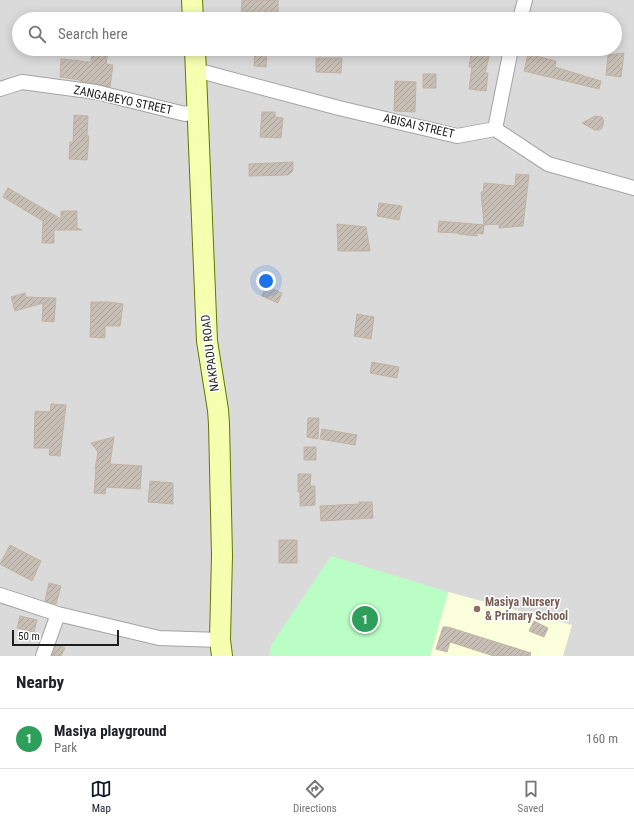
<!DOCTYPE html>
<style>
:root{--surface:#fff;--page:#f6f6f6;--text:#202124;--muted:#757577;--line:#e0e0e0;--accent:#111827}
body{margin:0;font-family:"Roboto Condensed",sans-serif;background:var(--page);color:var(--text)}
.scale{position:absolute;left:12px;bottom:10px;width:107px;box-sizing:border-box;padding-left:4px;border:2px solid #1d1d1d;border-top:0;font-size:11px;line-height:14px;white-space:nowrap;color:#1d1d1d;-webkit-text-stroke:3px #fff;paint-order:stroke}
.you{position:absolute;left:266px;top:281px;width:14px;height:14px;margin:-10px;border:3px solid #fff;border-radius:50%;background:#1a73e8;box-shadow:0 0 0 6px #1a73e833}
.badge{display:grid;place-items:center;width:26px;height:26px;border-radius:50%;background:var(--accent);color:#fff;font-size:13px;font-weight:700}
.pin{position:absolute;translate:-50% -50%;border:2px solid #fff;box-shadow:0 1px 4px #0006}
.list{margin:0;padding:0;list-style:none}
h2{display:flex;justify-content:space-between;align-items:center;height:52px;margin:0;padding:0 16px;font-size:17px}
h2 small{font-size:13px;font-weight:400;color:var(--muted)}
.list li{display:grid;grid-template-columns:26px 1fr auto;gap:12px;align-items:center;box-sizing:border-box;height:60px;padding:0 16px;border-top:1px solid var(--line)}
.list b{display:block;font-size:15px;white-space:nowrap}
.list p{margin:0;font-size:13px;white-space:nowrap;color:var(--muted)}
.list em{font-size:13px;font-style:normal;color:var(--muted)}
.icon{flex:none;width:22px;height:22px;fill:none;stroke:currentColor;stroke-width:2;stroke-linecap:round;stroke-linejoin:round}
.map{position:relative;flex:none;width:634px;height:656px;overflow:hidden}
.search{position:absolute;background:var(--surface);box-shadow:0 2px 10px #0003;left:12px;right:12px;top:12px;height:44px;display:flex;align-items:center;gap:10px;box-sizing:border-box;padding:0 14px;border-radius:22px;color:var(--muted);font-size:15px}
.sheet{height:112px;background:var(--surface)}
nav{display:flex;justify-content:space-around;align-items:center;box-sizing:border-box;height:56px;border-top:1px solid var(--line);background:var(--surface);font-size:11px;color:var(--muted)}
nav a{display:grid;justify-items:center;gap:2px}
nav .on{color:var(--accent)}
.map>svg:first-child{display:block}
.residential{fill:#dbdada;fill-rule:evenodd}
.education{fill:#fcffdb}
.park{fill:#bafec5}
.building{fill:url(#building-hatch);stroke:#c2b3a3}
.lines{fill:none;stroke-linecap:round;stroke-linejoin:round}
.street-casing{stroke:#a4a4a4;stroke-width:16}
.secondary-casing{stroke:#627800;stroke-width:22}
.street{stroke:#fff;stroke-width:14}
.secondary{stroke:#f5ffb0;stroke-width:20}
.education-dot{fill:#8d6e63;stroke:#fff;stroke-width:1.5}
.labels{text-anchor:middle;stroke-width:3;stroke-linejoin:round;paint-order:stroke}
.street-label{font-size:12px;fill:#1d1d1d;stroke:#fff}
.education-label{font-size:12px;font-weight:bold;fill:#785e54;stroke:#fff;text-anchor:start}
</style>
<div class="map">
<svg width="634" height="656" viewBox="0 0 634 656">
<defs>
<pattern id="building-hatch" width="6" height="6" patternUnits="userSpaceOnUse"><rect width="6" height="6" fill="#c7beb5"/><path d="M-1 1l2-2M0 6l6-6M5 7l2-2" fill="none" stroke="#aaa39b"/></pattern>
</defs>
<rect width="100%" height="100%" fill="#efece2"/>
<path class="residential" d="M0,0H634V656H0ZM19,19H615V49H19Z"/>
<path class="education" d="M448,592L572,625L563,656H430Z"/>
<path class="park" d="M331,556L448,592L430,656H269L271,645Z"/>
<path class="building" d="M242,0H278V14L267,13V18H241Z
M92,49L108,51L106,64L113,65L110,87L80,81V80L60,77L61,59L91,62Z
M255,49H267L266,67L254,66Z
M472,49H491L485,73H488L486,91L469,89L472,67H469Z
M624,53L621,77L606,75L608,55Z
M528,54L556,61L555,67L601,81L599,89L524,71Z
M316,58H342L341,73L316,72Z
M423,74H436V88H423Z
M395,81L416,82L415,112L394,111Z
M262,112H275V117L283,118L281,138L260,137Z
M74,115L88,116L87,136H89L87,160L69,159L70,142H73Z
M595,116L602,117L604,121L602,128L599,130H595L582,123Z
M293,162V171L288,175L249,176V164Z
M516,174L529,175L523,226L499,228V224L484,225L481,192H483L484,183L515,186Z
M8,188L61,219V211H77V228L82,230H54V243H42L43,221L3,197Z
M379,203L402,206L399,220L377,216Z
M439,221L484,225L483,234L477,233V236L458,234V233L438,232Z
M337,224L366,227L370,251H338Z
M266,286L282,293L278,303L262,296Z
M25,293L26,297L56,298L54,322L42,321L43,303L15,311L11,297Z
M91,302H109L123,304L120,326H105V338L90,337Z
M357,314L374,317L371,339L354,336Z
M372,362L399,367L397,378L370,373Z
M51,404L66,405L60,456L49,455L50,448H34L35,411L50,412Z
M308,418H319L318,439L307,437Z
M322,429L357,435L355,445L320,439Z
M114,437L110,464L142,466L140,489L106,487L105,494L94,493L96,469H95L98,452L91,443Z
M304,447H316V460H304Z
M298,474H311L310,486H315V505L300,506V492H298Z
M150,481L173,483V504L148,502Z
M359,502H372L373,518L321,521L320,506L359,504Z
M279,540H297V563H279Z
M10,545L41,561L32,581L0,564Z
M49,583L61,586L56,604L45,601Z
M20,616L37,620L34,632L17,628Z
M534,621L548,628L544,637L529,631Z
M443,627H448L531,653L530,656H494L450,642L447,652L436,649Z
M56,644L65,648L61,656H52Z"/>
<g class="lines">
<defs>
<path id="street" d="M520,19L525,0
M196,70L339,108L457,136L495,129L548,164L634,188
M0,89L22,82L96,92L185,114L198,110
M495,129L511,49
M0,595L58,614L159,638L220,640
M43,656L58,614"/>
<path id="secondary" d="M192,0L193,19
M195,49L207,341L218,410L219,424L222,555L220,640L222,656"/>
</defs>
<use href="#street" class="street-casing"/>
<use href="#secondary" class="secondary-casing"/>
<use href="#street" class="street"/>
<use href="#secondary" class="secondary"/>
</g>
<circle class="education-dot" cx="477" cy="609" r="4"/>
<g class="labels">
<g class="street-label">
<text transform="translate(123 100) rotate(12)" y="4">ZANGABEYO STREET</text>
<text transform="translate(419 126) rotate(13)" y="4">ABISAI STREET</text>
<text transform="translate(210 353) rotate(-97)" y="4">NAKPADU ROAD</text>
</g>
<g class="education-label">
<text x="485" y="606">Masiya Nursery<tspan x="485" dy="14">&amp; Primary School</tspan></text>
</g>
</g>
</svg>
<div class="scale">50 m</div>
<div class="you"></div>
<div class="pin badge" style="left:365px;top:619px;background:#2e9e5b">1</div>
<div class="search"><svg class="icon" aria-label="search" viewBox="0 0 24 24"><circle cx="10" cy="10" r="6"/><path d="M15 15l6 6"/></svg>Search here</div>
</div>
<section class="sheet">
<h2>Nearby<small></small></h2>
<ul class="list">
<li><span class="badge" style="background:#2e9e5b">1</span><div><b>Masiya playground</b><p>Park</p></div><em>160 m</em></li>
</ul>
</section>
<nav>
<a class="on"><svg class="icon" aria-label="map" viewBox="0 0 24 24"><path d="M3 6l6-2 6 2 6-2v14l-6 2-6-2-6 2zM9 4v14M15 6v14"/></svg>Map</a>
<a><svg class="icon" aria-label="directions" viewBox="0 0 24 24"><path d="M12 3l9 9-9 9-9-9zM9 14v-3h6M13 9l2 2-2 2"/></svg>Directions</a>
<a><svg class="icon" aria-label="saved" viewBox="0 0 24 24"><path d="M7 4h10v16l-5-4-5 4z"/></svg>Saved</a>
</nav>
